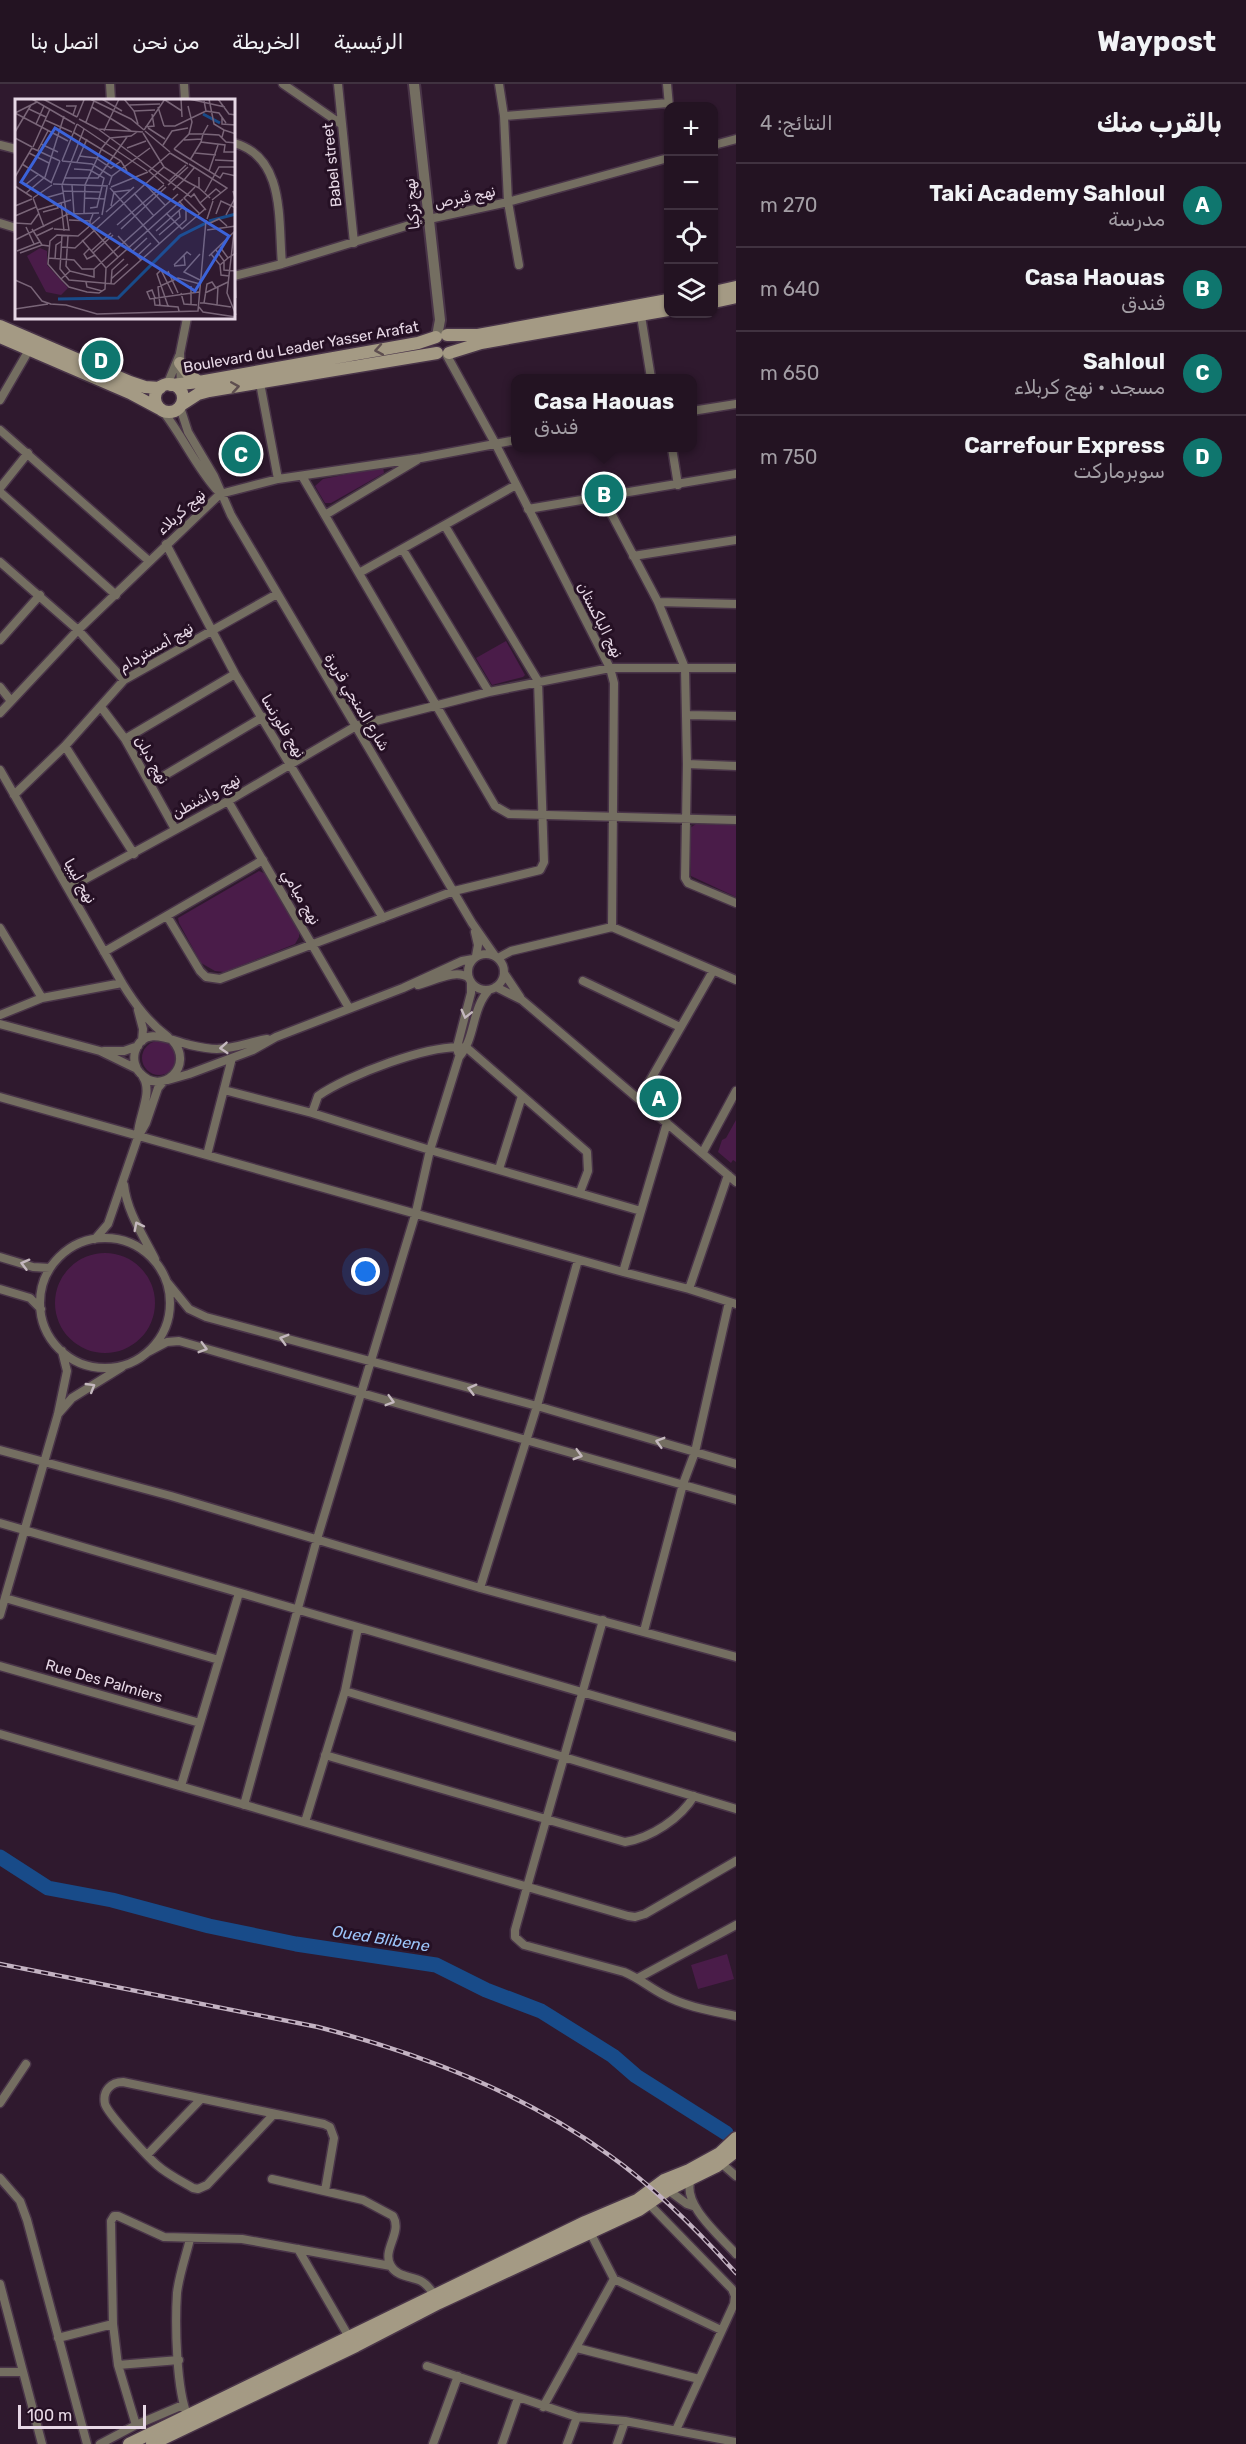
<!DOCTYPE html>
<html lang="ar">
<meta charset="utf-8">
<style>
:root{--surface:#231322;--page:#2b1c2a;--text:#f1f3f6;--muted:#a39ea5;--line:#403240;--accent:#0f766e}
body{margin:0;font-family:Rubik,"Noto Sans Arabic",sans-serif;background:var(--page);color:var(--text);direction:rtl}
.controls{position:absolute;right:18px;top:18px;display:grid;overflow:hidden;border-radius:12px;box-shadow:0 2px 4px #0004}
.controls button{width:54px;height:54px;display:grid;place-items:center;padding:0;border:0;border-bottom:2px solid var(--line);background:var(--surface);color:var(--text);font:30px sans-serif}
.scale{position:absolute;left:18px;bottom:15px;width:128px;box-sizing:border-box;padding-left:6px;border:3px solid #e7d8e6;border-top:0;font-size:16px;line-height:21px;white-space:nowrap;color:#e7d8e6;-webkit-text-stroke:4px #251024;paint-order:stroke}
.you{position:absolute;left:366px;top:1188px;width:21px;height:21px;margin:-15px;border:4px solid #fff;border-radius:50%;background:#1a73e8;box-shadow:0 0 0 9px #1a73e833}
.badge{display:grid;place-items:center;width:39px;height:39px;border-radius:50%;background:var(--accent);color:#fff;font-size:20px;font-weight:700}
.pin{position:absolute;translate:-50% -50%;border:3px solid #fff;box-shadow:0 2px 6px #0006}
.popup{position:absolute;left:511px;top:290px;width:186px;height:78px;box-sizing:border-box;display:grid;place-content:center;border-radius:12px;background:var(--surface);filter:drop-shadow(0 2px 4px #0005);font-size:20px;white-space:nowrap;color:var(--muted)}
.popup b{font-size:22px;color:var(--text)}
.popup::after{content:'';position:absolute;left:50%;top:100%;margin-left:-12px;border:12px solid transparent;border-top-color:var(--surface)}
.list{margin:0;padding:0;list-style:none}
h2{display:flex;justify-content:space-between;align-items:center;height:78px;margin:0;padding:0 24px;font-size:26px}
h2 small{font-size:20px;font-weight:400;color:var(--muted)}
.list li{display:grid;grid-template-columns:39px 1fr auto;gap:18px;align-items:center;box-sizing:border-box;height:84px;padding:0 24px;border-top:2px solid var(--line)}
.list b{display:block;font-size:22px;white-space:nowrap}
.list p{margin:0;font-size:20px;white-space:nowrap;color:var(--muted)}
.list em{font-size:20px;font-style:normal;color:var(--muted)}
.icon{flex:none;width:33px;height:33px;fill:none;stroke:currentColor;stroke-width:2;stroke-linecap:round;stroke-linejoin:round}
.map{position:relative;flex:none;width:736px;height:2360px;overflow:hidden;direction:ltr}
header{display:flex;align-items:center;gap:36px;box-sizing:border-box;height:84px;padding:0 30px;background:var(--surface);border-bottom:2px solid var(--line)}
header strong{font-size:28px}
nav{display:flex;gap:33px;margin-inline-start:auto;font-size:21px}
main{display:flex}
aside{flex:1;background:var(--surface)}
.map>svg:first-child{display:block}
.green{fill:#4a1c49}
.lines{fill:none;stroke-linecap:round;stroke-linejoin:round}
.river{stroke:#184b89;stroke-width:15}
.minor-casing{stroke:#493448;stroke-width:11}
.tertiary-casing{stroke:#493448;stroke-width:14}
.secondary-casing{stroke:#493448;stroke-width:15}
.minor{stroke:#746e61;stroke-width:8}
.tertiary{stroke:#746e61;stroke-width:10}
.secondary{stroke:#a49a84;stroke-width:12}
.rail-casing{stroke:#c3b2c2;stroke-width:4.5}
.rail{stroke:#251024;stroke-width:2;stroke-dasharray:7;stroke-linecap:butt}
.oneway{stroke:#5e4e4f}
.oneway2{stroke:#c4b8be}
.labels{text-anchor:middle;stroke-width:6;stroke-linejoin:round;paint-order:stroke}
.street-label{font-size:15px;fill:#e7d8e6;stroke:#251024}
.water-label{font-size:16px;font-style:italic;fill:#9cc5fa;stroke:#251024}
.inset-river{fill:none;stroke:#184b89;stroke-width:3}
.inset-road{fill:none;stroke:#796578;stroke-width:1.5}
.view{fill:#3b63da;fill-opacity:0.15;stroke:#3b63da;stroke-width:3}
.inset-edge{fill:none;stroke:#e7d8e6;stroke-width:3}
</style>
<header>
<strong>Waypost</strong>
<nav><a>الرئيسية</a><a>الخريطة</a><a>من نحن</a><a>اتصل بنا</a></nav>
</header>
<main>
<aside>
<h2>بالقرب منك<small>النتائج: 4</small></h2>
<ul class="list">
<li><span class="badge">A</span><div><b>Taki Academy Sahloul</b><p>مدرسة</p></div><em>270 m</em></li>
<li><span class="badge">B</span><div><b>Casa Haouas</b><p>فندق</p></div><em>640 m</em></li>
<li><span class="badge">C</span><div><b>Sahloul</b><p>مسجد · نهج كربلاء</p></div><em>650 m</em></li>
<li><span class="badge">D</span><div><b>Carrefour Express</b><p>سوبرماركت</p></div><em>750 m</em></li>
</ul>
</aside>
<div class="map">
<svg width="736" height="2360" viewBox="0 0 736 2360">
<rect width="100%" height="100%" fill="#2f192e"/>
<path class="green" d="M383,383L384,389L331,419H325L315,402L323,395Z
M506,557L525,591L523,593L492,601L476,574Z
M696,740L736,741V813L691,792L690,744Z
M259,787L266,790L299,845V853L295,860L224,888L215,887L201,879L179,839L178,834Z
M142 974a17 17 0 1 1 34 0a17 17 0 1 1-34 0Z
M736,1036V1078L733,1076L731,1079L718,1068L722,1056L726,1054Z
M55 1219a50 50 0 1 1 100 0a50 50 0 1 1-100 0Z
M727,1870L734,1895L698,1905L691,1881Z"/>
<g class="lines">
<path class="river" d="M0,1773L48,1804L112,1816L209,1842L296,1860L436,1881L486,1906L541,1927L613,1972L636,1992L726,2049"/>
<defs>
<path id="minor" d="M110,0L111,16
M184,0L185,16
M283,0L341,40
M338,0L354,159
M499,0L504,32L508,118L519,181
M667,0L669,22
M504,32L668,19
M234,59C286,73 278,138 282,180
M0,61L16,65
M714,61L736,55
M0,139L16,144
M234,192L282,180L429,135L508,118L668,74
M641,232L651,294
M446,270L495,359L610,584L614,599L612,843
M260,299L278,395
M167,301L179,272
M181,308L180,269L187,234
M0,316L29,266
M180,323L188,348L214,392L231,431L472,839L495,872
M162,326C182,351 195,381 216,405
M692,327L736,320
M0,346L149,477
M672,364L678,401
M302,392L495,722L509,730L736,736
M0,404L28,369
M0,408L116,511
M603,414L658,518L685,584L687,680L685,794L688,799L736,819
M528,425L736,390
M325,431L417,376
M166,460L235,590L383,834
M403,466L489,608
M633,472L736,456
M0,478L78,546L124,596
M359,489L516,401
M658,518L736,520
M0,556L40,511
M0,603L11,617
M101,623L125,655L175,745
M0,629L78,546L220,410L278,395L421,374L516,356
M687,631L736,632
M125,655L235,590
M65,662L134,770
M687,680L736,682
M0,686L122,899C135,920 148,938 168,953
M150,700L263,633
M14,711L65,662L124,596L277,510
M228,717L349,924
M69,804L228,717L356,642L489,608L610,584H736
M167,832L200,887L206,893L220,895L454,807L540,786L544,778L538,597L445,442
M0,844L42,914L122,899
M475,848L478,861L476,872
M104,868L263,776
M468 888a18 18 0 1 1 36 0a18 18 0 1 1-36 0Z
M498,874L511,867L612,843L736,896
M504,889L520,913
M583,897L680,943
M418,901C434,897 456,884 469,894
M496,903L522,916L736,1098
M138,926L143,945L142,957
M0,931L42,914
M0,940L100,967L137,985
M172,956C196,982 161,1013 140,989C135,984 133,975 135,968C143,940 172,957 190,961C199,963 208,965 217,965C234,965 250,958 267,955
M104,967H124L138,962
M458,968L457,963L471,909V898
M168,996L189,990L253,966L276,953L403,904L462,877L473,875
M224,1006L312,1029L430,1066L641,1127
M0,1013L623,1188L689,1205L736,1220
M640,1014L713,887
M312,1029L318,1012C346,992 433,958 467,964L587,1068L588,1087L580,1108
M138,1049C139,1032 153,1008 143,993
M703,1068L736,1007
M207,1071L232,974
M499,1085L522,1012
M124,1101C127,1128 143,1151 155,1175
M40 1219a65 65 0 1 1 130 0a65 65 0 1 1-130 0Z
M95,1155L108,1140L138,1053L146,1039L158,1004L164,997
M0,1173L33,1183L50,1184
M623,1188L667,1039
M167,1198L189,1225L206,1233L537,1322L736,1380
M0,1205L30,1214L41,1225
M689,1205L728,1091
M148,1268L167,1258L179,1257L736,1416
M58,1330L72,1314L122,1283
M0,1366L171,1412L480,1504L736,1573
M0,1439L736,1653
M480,1504L537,1322L578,1176
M5,1514L219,1576
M0,1531L58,1330L67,1287L62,1267
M603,1536L527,1803L515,1846V1853L524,1861L624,1888C639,1894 650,1904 664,1911C686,1923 712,1927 736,1932
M644,1547L683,1400L695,1368L729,1218
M0,1582L200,1639
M345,1607L736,1725
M0,1650L628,1832L635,1833L645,1830L736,1777
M325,1671L625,1758C651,1754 681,1734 694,1712
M181,1702L239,1509
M244,1721L317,1455L416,1128L430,1066L459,973C476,954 471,925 489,906
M305,1738L345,1607L358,1544
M638,1894L736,1841
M0,2019L26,1980
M274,2030L207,2101L198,2105L193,2104C181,2097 167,2090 157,2081C147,2072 108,2030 105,2020C102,2006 112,1998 123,1998L324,2040L330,2043L334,2054L325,2107
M147,2071L201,2015
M721,2079L736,2092
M0,2094L20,2117L27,2136L87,2360
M272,2095L363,2116L393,2132C403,2149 381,2166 391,2182C397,2193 411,2192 421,2197C427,2200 430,2205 434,2210
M691,2095C681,2120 720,2152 736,2170
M668,2106L687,2120L693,2122
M649,2120L732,2205L735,2212L734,2220L676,2346
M298,2165L349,2253
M614,2195L721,2246
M0,2200L42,2360
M58,2254L113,2240
M577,2264L699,2295
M118,2281L179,2276
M427,2282L577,2333L625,2337L736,2358
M0,2288H23
M543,2323L614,2195L591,2150
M188,2333C176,2306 175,2239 177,2209C179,2191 186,2172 190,2155
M136,2341L118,2281L113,2240L111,2137L114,2132H118L164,2153L242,2155L391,2182
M100,2360L136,2341L183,2321
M433,2360L458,2292
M502,2360L518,2314
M567,2360L577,2333
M617,2360L625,2337"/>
<path id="tertiary" d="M414,0L440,236L437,252"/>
<path id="secondary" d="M714,208L736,203
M714,218L736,213
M0,242L130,298L145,303L160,304
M447,251H478L668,216
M0,253L130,309L160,325
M449,269L481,259L668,226
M180,279L189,291L199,298
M155 314a14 14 0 1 1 28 0a14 14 0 1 1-28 0Z
M171,301L199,298L418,259L436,253
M181,321L198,310L209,307L437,269
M129,2360L585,2138L637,2116L664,2096L689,2086L720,2069L736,2054
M152,2360L356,2262L439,2219L639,2126L668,2106L717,2082L736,2067"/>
</defs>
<use href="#minor" class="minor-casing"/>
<use href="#tertiary" class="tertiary-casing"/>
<use href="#secondary" class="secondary-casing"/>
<use href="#minor" class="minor"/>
<use href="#tertiary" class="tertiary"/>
<use href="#secondary" class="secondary"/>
<defs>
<path id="rail" d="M0,1880L318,1943C422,1970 521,2008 609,2071C656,2104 698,2147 736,2189"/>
</defs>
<use href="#rail" class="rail-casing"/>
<use href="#rail" class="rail"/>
</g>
<defs><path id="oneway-chevron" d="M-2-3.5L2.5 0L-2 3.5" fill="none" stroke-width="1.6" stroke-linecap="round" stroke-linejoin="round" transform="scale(1.5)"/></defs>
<g class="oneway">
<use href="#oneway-chevron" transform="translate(379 266) rotate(170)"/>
<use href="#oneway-chevron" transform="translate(235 303) rotate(-9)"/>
</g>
<g class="oneway2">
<use href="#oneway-chevron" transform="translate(466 930) rotate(104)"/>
<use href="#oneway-chevron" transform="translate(224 964) rotate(176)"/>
<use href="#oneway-chevron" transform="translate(138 1142) rotate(-117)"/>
<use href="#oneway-chevron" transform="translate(25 1180) rotate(-165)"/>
<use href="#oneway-chevron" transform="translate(284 1255) rotate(-164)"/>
<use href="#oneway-chevron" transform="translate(203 1264) rotate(16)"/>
<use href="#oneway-chevron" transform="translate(91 1303) rotate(-31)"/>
<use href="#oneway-chevron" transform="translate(472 1305) rotate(-165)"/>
<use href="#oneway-chevron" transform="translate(390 1317) rotate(16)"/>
<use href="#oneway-chevron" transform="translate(660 1358) rotate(-164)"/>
<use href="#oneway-chevron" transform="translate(578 1371) rotate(16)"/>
</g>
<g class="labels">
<g class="street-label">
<text transform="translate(332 81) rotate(-96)" y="5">Babel street</text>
<text transform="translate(465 113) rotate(-12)" y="5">نهج قبرص</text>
<text transform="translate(412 120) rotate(-96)" y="5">نهج تركيا</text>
<text transform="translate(301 263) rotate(-10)" y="5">Boulevard du Leader Yasser Arafat</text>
<text transform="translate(181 428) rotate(-42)" y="5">نهج كربلاء</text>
<text transform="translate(600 536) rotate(63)" y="5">نهج الباكستان</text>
<text transform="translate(156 563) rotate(-30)" y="5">نهج أمستردام</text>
<text transform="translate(357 618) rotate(59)" y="5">شارع المنجي قريرة</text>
<text transform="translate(283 642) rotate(59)" y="5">نهج فلورنسا</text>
<text transform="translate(152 676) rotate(61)" y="5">نهج دبلن</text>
<text transform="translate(206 712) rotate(-29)" y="5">نهج واشنطن</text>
<text transform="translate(80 797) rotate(60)" y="5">نهج ليبيا</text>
<text transform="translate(301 813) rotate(60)" y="5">نهج ميامي</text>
<text transform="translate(104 1597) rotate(16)" y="5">Rue Des Palmiers</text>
</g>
<g class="water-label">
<text transform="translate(381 1854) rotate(9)" y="6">Oued Blibene</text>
</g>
</g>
<g transform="translate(15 15)">
<rect width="220" height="220" fill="#2f192e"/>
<path d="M25,149L32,152V166L53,189L46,196L31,193L12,157Z" fill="#4a1c49"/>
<path class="inset-river" d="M188,15L205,24M194,122L221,115M43,200L103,199L165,137L191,124"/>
<path class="inset-road" d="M17,0L60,25M28,0L62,18M75,0L116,20L129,31M87,0L107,12M109,0L119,12L123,25M166,0L167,18M174,0L210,8M194,0L199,25L209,31M203,0L214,15L221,16M150,1L167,12M189,2L191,12L204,14L211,24M114,6L145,5M51,7H61L58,16M77,8L116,32M143,8L149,27M14,10L31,18M119,12L140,11M0,14L53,42M0,14L22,3M62,18L69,1M207,18V25L221,26M64,20L83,30L128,33M30,21L57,33M71,23L79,2M21,25L29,7M62,25L132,72M193,26L188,35L204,36L211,43L221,44M149,27H160L191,12M130,28L139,27L137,15M133,29L150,40M83,30L176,98L179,95L185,104M129,31L150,0M89,32L104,0M130,32L155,53M0,33L16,6M58,33L106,62L112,72M128,34L149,68M174,35H188L186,43L210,46L209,53H221M207,38L209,31L221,35M0,39L17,48M169,41L187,40M26,45L43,53M148,46L157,32L173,29M18,48L35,10M17,49L45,62M112,49L131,42M159,50L205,79L208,74L221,77M159,50L174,35L177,23L173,7M23,51L33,32M14,54L34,64M155,54L173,65M180,54L201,56M64,57L81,59L96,69L106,62M175,61L186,43M200,61L221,62M47,62L77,65L96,77M47,62L62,25M62,63L72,40M7,65L37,84M174,65L212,89L197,101M59,70L75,71L89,79L82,108L75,109M194,72L203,46M0,78L17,49M184,78V89L195,99M49,79H83L112,38M154,82L171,66M6,83L10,86L24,75M36,84L45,62M38,85L93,87M130,85L150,106M149,85L134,72L155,54M57,86L59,115M94,86L97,77L135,49M153,86L173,68M0,87L17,98M96,88L133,73M180,88L169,99L185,115M95,89L144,144M158,91L169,81L184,89M48,92L85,93M190,93L204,68H221M11,94L30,78L49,17M119,94L139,117M18,99L29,128M18,99L37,86M30,99L48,94M70,99L90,100M46,103L49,132M0,107L17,100M96,107L99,93L115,91M22,111L56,101M191,111L185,104L201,90L206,94M28,113L43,109L42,105M91,113L119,88M151,114L167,130L190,110M69,115L70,86L87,49L95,39L116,37L122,33M201,115L206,102L221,109M87,116L92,88M211,116L220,99L218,92M0,117L21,108M85,118L63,137L42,136L35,142L33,165L46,180L55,172L79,178V170L163,95M192,120L198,102M54,121L75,122L78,115M75,122V127L103,158M0,124L16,125L24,114M193,125L204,120L212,127M102,126L149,86M11,128L19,145M17,130L27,146L34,147M39,130L54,131L47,86L69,30M106,130L151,88M192,131L221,127M141,132L169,107M47,136L45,170L54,181L99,185L171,121V110L164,102M144,136L165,118L164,111M21,137L38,129M53,137L51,167L55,172M103,137L126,161M0,141L53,115L84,114M46,148L60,149L149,68L169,81L179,69M205,148L213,159L221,154M74,150L69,155L72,160L80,156M201,151L209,162V171L221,172M2,152L25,143M76,152L96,134M118,152L132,139M5,154L27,146M78,154L98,136M196,155L205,166L213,159M122,157L136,144M194,157L219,133L212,194L221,216M33,159L59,161L67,170H79M40,160L41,146L47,142M159,166L172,153L176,156M205,166L206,176L214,177M159,167L170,166L169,156M91,169L168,100M220,171L221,199M153,172L163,194M46,180L54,188L72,193L84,194L90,190L91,169L67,141M96,180L113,165M0,181L16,188L27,202L36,205M185,181L169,173L185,155M71,183L72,188L87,192M96,185L97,171L109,160M176,187V206M166,194L169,205L182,206M190,194L213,183M139,199L140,206L163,208L164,212M140,199L137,191L132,193L135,200L184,193M185,204H189L192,185L197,183L201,189M189,204L216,208M35,205L51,206L82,215L183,212L191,121M145,206L143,188L163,179L185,185M202,206L203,187M153,207L142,175L146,171L158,195M184,208L188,213L221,218M0,210L33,205"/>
<path class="view" d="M40,29L214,137L180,192L6,83Z"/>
<rect width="220" height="220" class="inset-edge"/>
</g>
</svg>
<div class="controls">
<button>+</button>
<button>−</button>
<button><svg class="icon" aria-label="locate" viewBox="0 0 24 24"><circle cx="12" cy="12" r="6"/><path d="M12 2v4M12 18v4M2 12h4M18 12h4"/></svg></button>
<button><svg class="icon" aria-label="layers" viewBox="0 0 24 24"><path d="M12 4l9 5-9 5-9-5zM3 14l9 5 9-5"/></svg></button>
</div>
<div class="scale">100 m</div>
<div class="you"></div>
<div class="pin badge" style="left:659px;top:1014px">A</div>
<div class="pin badge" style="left:604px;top:410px">B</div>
<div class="popup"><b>Casa Haouas</b>فندق</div>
<div class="pin badge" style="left:241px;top:370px">C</div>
<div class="pin badge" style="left:101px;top:276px">D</div>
</div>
</main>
